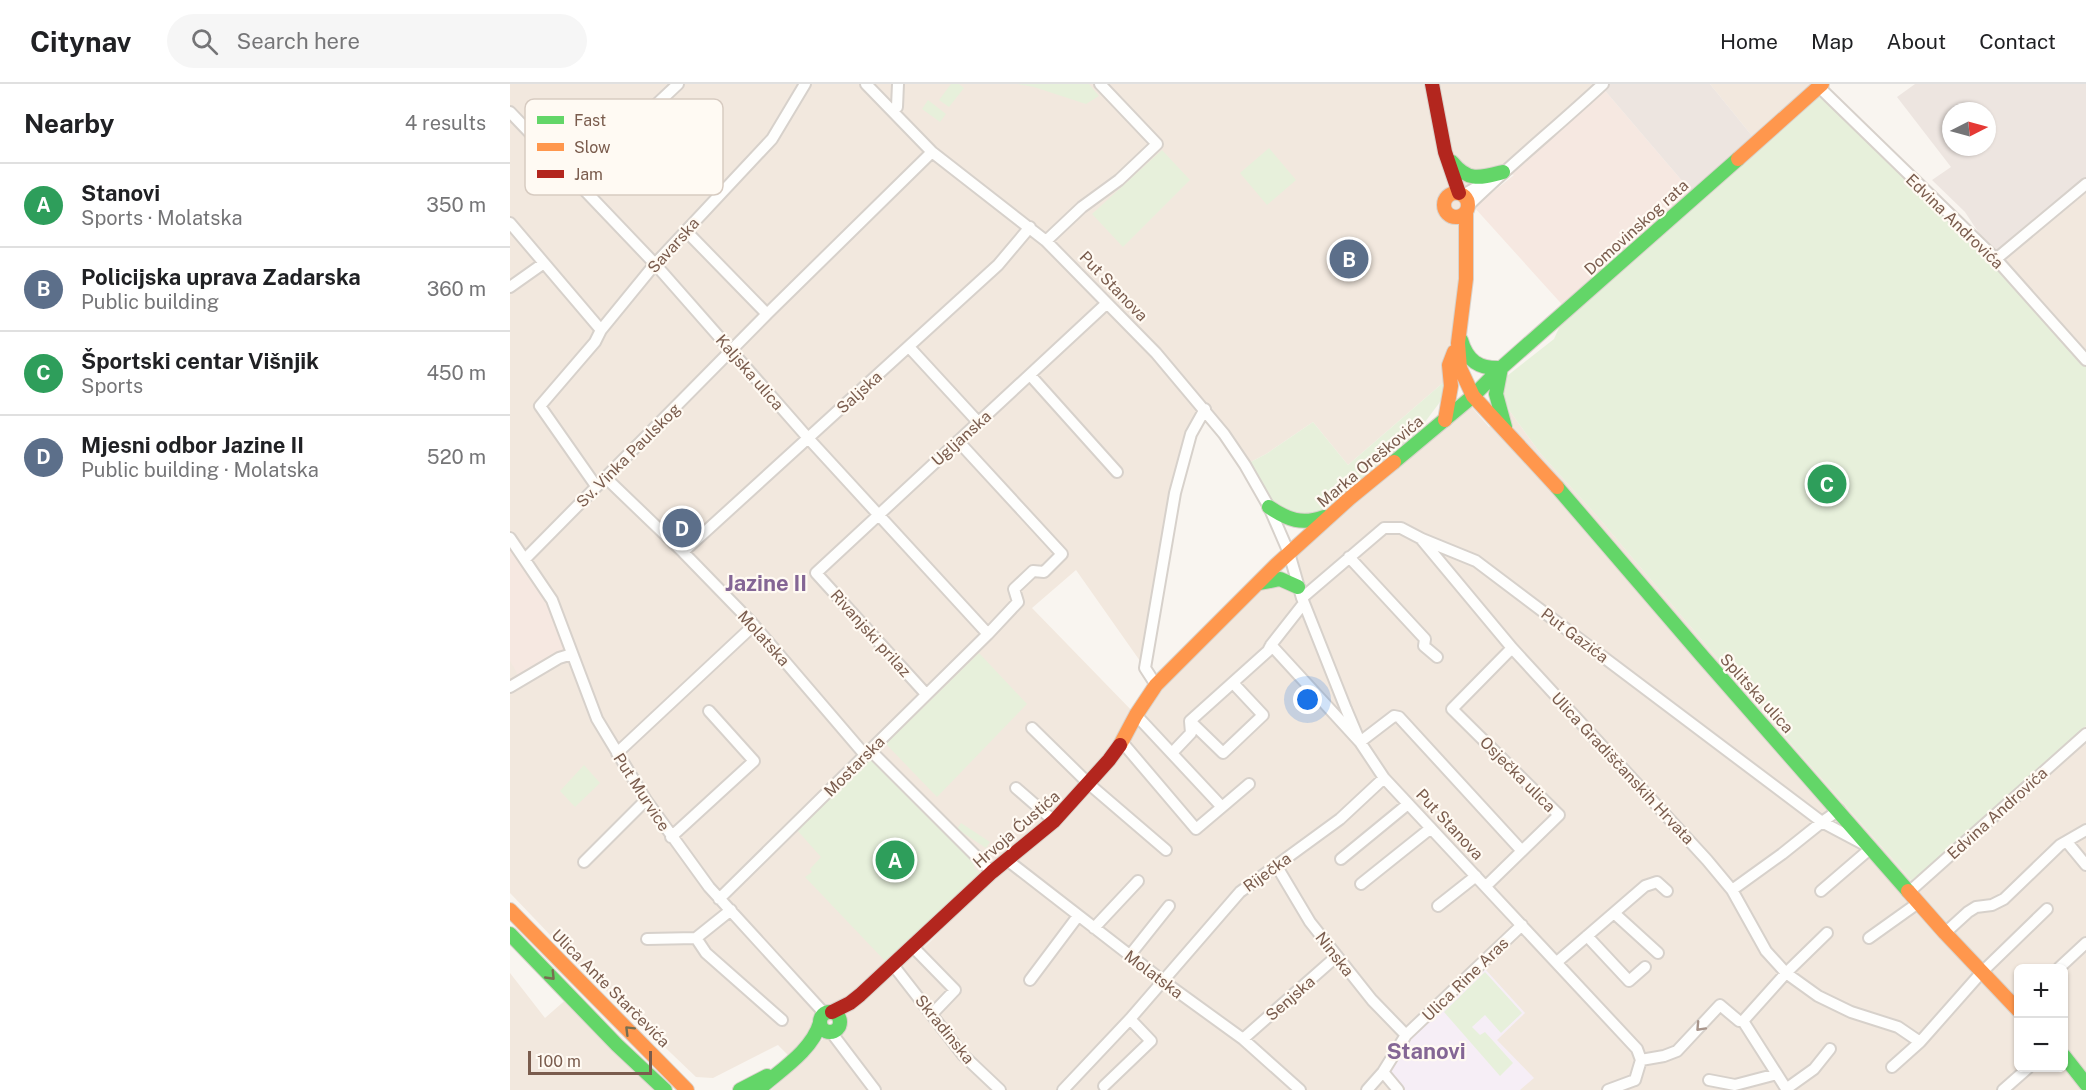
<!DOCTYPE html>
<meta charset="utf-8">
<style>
:root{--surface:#fff;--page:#f6f6f6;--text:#202124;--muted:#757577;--line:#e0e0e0;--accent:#5c5450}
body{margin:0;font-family:"Public Sans",sans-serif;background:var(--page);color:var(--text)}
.controls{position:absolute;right:18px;bottom:18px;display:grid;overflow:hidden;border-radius:9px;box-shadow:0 2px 4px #0004}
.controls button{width:54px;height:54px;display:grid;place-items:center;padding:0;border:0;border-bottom:2px solid var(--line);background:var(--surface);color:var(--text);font:30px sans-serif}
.compass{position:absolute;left:1432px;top:18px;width:54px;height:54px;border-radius:50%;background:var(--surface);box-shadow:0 2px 4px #0004;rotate:84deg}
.scale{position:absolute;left:18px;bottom:15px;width:124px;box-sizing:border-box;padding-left:6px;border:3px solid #7a5c4d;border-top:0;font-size:16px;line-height:21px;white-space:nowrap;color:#7a5c4d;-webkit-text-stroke:4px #fffaf3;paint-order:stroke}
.you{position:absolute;left:798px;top:616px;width:21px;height:21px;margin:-15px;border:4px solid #fff;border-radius:50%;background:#1a73e8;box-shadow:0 0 0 9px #1a73e833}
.badge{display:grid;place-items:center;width:39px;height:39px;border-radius:50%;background:var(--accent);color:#fff;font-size:20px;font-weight:700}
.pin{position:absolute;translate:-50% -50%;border:3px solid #fff;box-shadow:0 2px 6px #0006}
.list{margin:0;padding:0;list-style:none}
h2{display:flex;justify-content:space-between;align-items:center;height:78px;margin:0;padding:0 24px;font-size:26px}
h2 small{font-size:20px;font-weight:400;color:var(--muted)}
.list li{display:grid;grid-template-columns:39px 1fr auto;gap:18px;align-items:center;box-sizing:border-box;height:84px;padding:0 24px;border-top:2px solid var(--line)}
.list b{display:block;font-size:22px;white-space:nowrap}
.list p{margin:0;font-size:20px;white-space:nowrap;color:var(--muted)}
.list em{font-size:20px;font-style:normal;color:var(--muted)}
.icon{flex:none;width:33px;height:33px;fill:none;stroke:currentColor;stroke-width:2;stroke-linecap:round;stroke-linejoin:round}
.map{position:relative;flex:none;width:1576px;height:1006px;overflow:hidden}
header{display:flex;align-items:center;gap:36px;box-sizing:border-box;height:84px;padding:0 30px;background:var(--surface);border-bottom:2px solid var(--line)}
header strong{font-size:28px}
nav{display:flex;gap:33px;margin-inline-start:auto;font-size:21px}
.search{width:420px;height:54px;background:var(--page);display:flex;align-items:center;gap:15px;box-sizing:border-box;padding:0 21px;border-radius:33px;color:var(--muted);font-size:22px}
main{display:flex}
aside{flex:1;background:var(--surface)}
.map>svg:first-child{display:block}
.residential{fill:#f2e8de;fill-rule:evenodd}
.commercial{fill:#f6e8e1}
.industrial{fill:#ede5e0;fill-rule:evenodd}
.education{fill:#f6eef6}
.green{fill:#e7f0db}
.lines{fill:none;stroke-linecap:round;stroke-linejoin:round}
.street-casing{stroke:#d7d1cb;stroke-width:14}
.fast-casing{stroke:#d9d2cb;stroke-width:16}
.slow-casing{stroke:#d9d2cb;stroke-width:16}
.jam-casing{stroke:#d9d2cb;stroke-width:16}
.street{stroke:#fefefd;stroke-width:10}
.fast{stroke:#63d668;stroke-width:14}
.slow{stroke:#ff974d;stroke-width:14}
.jam{stroke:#b3261e;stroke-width:14}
.oneway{stroke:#776e51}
.oneway2{stroke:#a8958b}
.labels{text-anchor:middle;stroke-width:4.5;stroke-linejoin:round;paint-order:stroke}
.street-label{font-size:16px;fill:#7a5c4d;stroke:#fffaf3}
.district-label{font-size:22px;font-weight:bold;fill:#846695;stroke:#fffaf3}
.key{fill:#fffaf3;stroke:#d7cbc1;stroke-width:1.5}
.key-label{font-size:16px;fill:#7a5c4d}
</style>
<header>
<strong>Citynav</strong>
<div class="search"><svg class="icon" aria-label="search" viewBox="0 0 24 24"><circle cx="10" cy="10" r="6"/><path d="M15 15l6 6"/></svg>Search here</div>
<nav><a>Home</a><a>Map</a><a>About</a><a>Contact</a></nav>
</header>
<main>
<aside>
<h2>Nearby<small>4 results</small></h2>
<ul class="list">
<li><span class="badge" style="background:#2e9e5b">A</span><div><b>Stanovi</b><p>Sports · Molatska</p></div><em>350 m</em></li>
<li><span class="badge" style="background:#5c6f8a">B</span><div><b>Policijska uprava Zadarska</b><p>Public building</p></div><em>360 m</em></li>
<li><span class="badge" style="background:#2e9e5b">C</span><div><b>Športski centar Višnjik</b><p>Sports</p></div><em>450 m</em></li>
<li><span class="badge" style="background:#5c6f8a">D</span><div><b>Mjesni odbor Jazine II</b><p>Public building · Molatska</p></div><em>520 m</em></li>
</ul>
</aside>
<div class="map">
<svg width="1576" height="1006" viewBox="0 0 1576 1006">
<rect width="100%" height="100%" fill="#f9f5f0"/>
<path class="residential" d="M0,0H1093L957,124H949L956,185L935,297L838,381L803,338L756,370L735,381L695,326L681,350L635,584L566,486L522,524L626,631L599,676L333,929L318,939L280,973L268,961L203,994L186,993L66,878L0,809Z
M1200,0H1312L1247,58Z
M1576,100V282L1479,176L1486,175Z
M959,320L979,343L999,326L1030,369L1087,432L1247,621L1401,796L1576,642V1006H261L302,967L339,926L420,858L475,801L561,726L616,665L633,630L653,605L752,504L761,499L781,504V473ZM1508,884H1554V984H1508Z
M0,889L35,934L60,912L155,1006H0Z"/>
<path class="commercial" d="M1091,2L1185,112L1057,226L964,123L1004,91L993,88Z
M0,454L42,516L62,570L9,597L6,587L0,577Z"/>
<path class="industrial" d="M1093,0H1200L1247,58L1185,112L1091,2Z
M1405,0H1576V100L1486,175L1455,128L1422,96L1441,83L1387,13ZM1441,27H1477V63H1441Z"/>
<path class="education" d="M975,885L1015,929L987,956L1024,994L1010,1006H888L873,988L896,951Z"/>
<path class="green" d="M441,0H449L454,4L439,23L429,16Z
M507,0H579L589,12L576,20L524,3Z
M1309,3L1380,73L1479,176L1576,282V642L1402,797L1247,621L1087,432L1030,369L999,326L992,308L997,292L1044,255L1057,226Z
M418,16L436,30L430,38L412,25Z
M759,64L786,96L757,121L730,89Z
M652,66L680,96L613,163L582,130Z
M935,297L933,314L909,346L829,424L792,443L751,407L735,381L756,370L803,338L838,381Z
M469,569L517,620L427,713L376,660Z
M362,673L465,779L464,784L471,789L376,878L295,793L302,788L300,785L311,773L287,746Z
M74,681L90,699L65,723L50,707Z
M451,739L480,758L476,764L447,745Z
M975,888L1012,929L991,949L975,931L962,943L970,951L975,948L1003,979L990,992L934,928Z"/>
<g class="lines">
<defs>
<path id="street" d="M356,0L422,68L536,157L646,269L714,350L735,381L759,423L779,469L792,514L836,625L850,658L874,694L1127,965L1131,976L1125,996
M1309,3L1486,175L1576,276
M387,23L388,0
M0,28L145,180L298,354L478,550
M72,103L134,32L168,0
M953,111L979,96
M959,121C1002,79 1049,41 1093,0
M0,139L91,246
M176,147L257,230L422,68
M536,157L572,123L609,96L647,60L590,0
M1486,175L1576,100
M0,203L34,179
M399,263L468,338
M520,291L607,388
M95,393L173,468L242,539L355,671
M86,402L30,322L85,258L91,246L145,180L262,55L295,0
M0,454L42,516L87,635L136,716L199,803L315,930
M912,456L1002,564L1197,776L1222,806
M173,468L488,181L520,143
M839,473L915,555L914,562L927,573
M15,475L257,230
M792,514L874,444H891L912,455L966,477L1312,738L1329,726
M761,561L850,658L884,632L889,633L1012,767
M646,601L635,584L665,409L681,350L695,325
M0,603L49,574L62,570
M416,610L306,489L596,220
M680,637L713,669L753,631L723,599
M522,644L579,700L656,766
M612,658L686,745L712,723L626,631
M360,666L482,788
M107,669L244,541
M662,669L681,649L680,637L758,567L761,561L794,519
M506,704L544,737
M712,723L739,700
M161,753L244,677L199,627
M1557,758L1576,781
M831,775L898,720
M497,776L653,897L733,955L790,1006
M74,778L136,716
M766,781L800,838L862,916L896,951
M851,800L921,744
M976,802L1049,731L942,625L1002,564
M1399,808L1576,650
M209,815L478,550L508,518L504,505L523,487L534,488L552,470L448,357
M928,822L966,792
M1104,829L1148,869
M584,844L628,797
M1317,849L1276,889L1308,912L1341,928L1388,943L1410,958L1471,889L1537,825
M1435,849L1458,828L1466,823L1482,821L1494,815L1550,761L1576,746
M1077,852L1119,897L1135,883
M186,854L196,869L272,936
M1359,854L1408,819
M137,855L186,854L221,826
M403,863L445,906L422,930
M620,871L659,822
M1047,878L1135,802L1147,798L1157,807
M383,881L453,971L490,1006
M1549,884L1576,859
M520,896L568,832
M1233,937L1276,889L1256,867L1222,806L1272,770L1312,738L1361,764L1311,807
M1233,937L1277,1006
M321,948L365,1006
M733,955L827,872
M1131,976L1154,972L1167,967L1210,921L1229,937H1233
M1382,983L1410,958
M873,988L888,1006
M1199,996L1225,1001L1267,990
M594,1002L641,957L620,935
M1276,1005L1304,985L1320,965
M553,1006L620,935L730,808L830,735L874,694
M857,1006L873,988L896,951L1012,841
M1098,1006L1125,996
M1493,1006L1518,984"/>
<path id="fast" d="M942,78C958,98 970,94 993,88
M951,256C957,277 969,285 991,284
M991,284L986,310L995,343
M884,378L963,312L991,284L1228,75
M1047,403L1193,573L1398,807
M759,423C778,436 792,441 814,433
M750,499L770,495L788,503
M0,850L107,961L155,1006
M310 938a10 10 0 1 1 20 0a10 10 0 1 1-20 0Z
M1554,972L1576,1000
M230,1006L257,992
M248,1006C269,987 302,967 310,939"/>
<path id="slow" d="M1228,75L1312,0
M934 121a12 12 0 1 1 24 0a12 12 0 1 1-24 0Z
M956,129V195L948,259L950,284L963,312L1047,403
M935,336L941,302L939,281L944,268
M610,661L626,631L646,601L766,481L840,414L884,378
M1398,807L1435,849L1508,926
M0,826L177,1006"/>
<path id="jam" d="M922,0L935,68L949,109
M322,928L340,919L350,911L482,788L544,737L599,676L610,661"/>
</defs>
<use href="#street" class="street-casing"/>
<use href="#fast" class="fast-casing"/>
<use href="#slow" class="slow-casing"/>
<use href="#jam" class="jam-casing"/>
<use href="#street" class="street"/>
<use href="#fast" class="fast"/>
<use href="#slow" class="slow"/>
<use href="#jam" class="jam"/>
</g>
<defs><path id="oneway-chevron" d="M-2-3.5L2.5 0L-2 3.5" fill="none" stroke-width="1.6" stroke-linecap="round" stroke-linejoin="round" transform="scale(1.5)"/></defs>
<g class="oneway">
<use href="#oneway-chevron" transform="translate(41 892) rotate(46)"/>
<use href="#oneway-chevron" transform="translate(119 946) rotate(-135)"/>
</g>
<use class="oneway2" href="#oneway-chevron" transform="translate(1190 943) rotate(133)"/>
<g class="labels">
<g class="street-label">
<text transform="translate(1445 137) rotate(44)" y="6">Edvina Androvića</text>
<text transform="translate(1126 143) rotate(-42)" y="6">Domovinskog rata</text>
<text transform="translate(163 161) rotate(-48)" y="6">Savarska</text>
<text transform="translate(604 202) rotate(46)" y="6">Put Stanova</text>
<text transform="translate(240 288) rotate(49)" y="6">Kaljska ulica</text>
<text transform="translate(349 308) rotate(-42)" y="6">Saljska</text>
<text transform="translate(451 354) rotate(-42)" y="6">Ugljanska</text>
<text transform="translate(118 371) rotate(-45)" y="6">Sv. Vinka Paulskog</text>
<text transform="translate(860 377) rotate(-40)" y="6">Marka Oreškovića</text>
<text transform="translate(361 549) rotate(48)" y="6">Rivanjski prilaz</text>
<text transform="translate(1065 551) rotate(37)" y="6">Put Gazića</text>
<text transform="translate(254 554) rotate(48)" y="6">Molatska</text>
<text transform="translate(1247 609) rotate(48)" y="6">Splitska ulica</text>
<text transform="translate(344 682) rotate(-45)" y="6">Mostarska</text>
<text transform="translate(1113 684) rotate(47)" y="6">Ulica Gradiščanskih Hrvata</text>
<text transform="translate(1008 690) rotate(45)" y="6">Osječka ulica</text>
<text transform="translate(132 708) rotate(57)" y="6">Put Murvice</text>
<text transform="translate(1487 729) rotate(-42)" y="6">Edvina Androvića</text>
<text transform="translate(940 740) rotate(47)" y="6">Put Stanova</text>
<text transform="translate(506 745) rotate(-41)" y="6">Hrvoja Ćustića</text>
<text transform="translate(757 788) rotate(-36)" y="6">Riječka</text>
<text transform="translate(825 870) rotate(52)" y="6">Ninska</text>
<text transform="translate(644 890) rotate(37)" y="6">Molatska</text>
<text transform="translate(955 895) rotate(-44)" y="6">Ulica Rine Aras</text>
<text transform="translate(101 904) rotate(45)" y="6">Ulica Ante Starčevića</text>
<text transform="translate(780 914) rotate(-41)" y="6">Senjska</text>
<text transform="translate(435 945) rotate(51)" y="6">Skradinska</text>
</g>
<g class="district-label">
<text x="256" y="507">Jazine II</text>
<text x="916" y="975">Stanovi</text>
</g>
</g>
<rect x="15" y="15" width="198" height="96" rx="9" class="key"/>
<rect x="27" y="32" width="27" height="8" fill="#63d668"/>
<rect x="27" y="59" width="27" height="8" fill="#ff974d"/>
<rect x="27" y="86" width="27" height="8" fill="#b3261e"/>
<g class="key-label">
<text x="64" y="42">Fast</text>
<text x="64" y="69">Slow</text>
<text x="64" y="96">Jam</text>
</g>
</svg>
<div class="controls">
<button>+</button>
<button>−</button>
</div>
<svg class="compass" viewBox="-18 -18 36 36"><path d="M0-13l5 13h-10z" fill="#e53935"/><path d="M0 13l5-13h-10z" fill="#757577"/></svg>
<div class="scale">100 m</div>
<div class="you"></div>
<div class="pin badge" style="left:385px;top:776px;background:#2e9e5b">A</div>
<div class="pin badge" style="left:839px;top:175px;background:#5c6f8a">B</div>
<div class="pin badge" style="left:1317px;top:400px;background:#2e9e5b">C</div>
<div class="pin badge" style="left:172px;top:444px;background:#5c6f8a">D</div>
</div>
</main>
